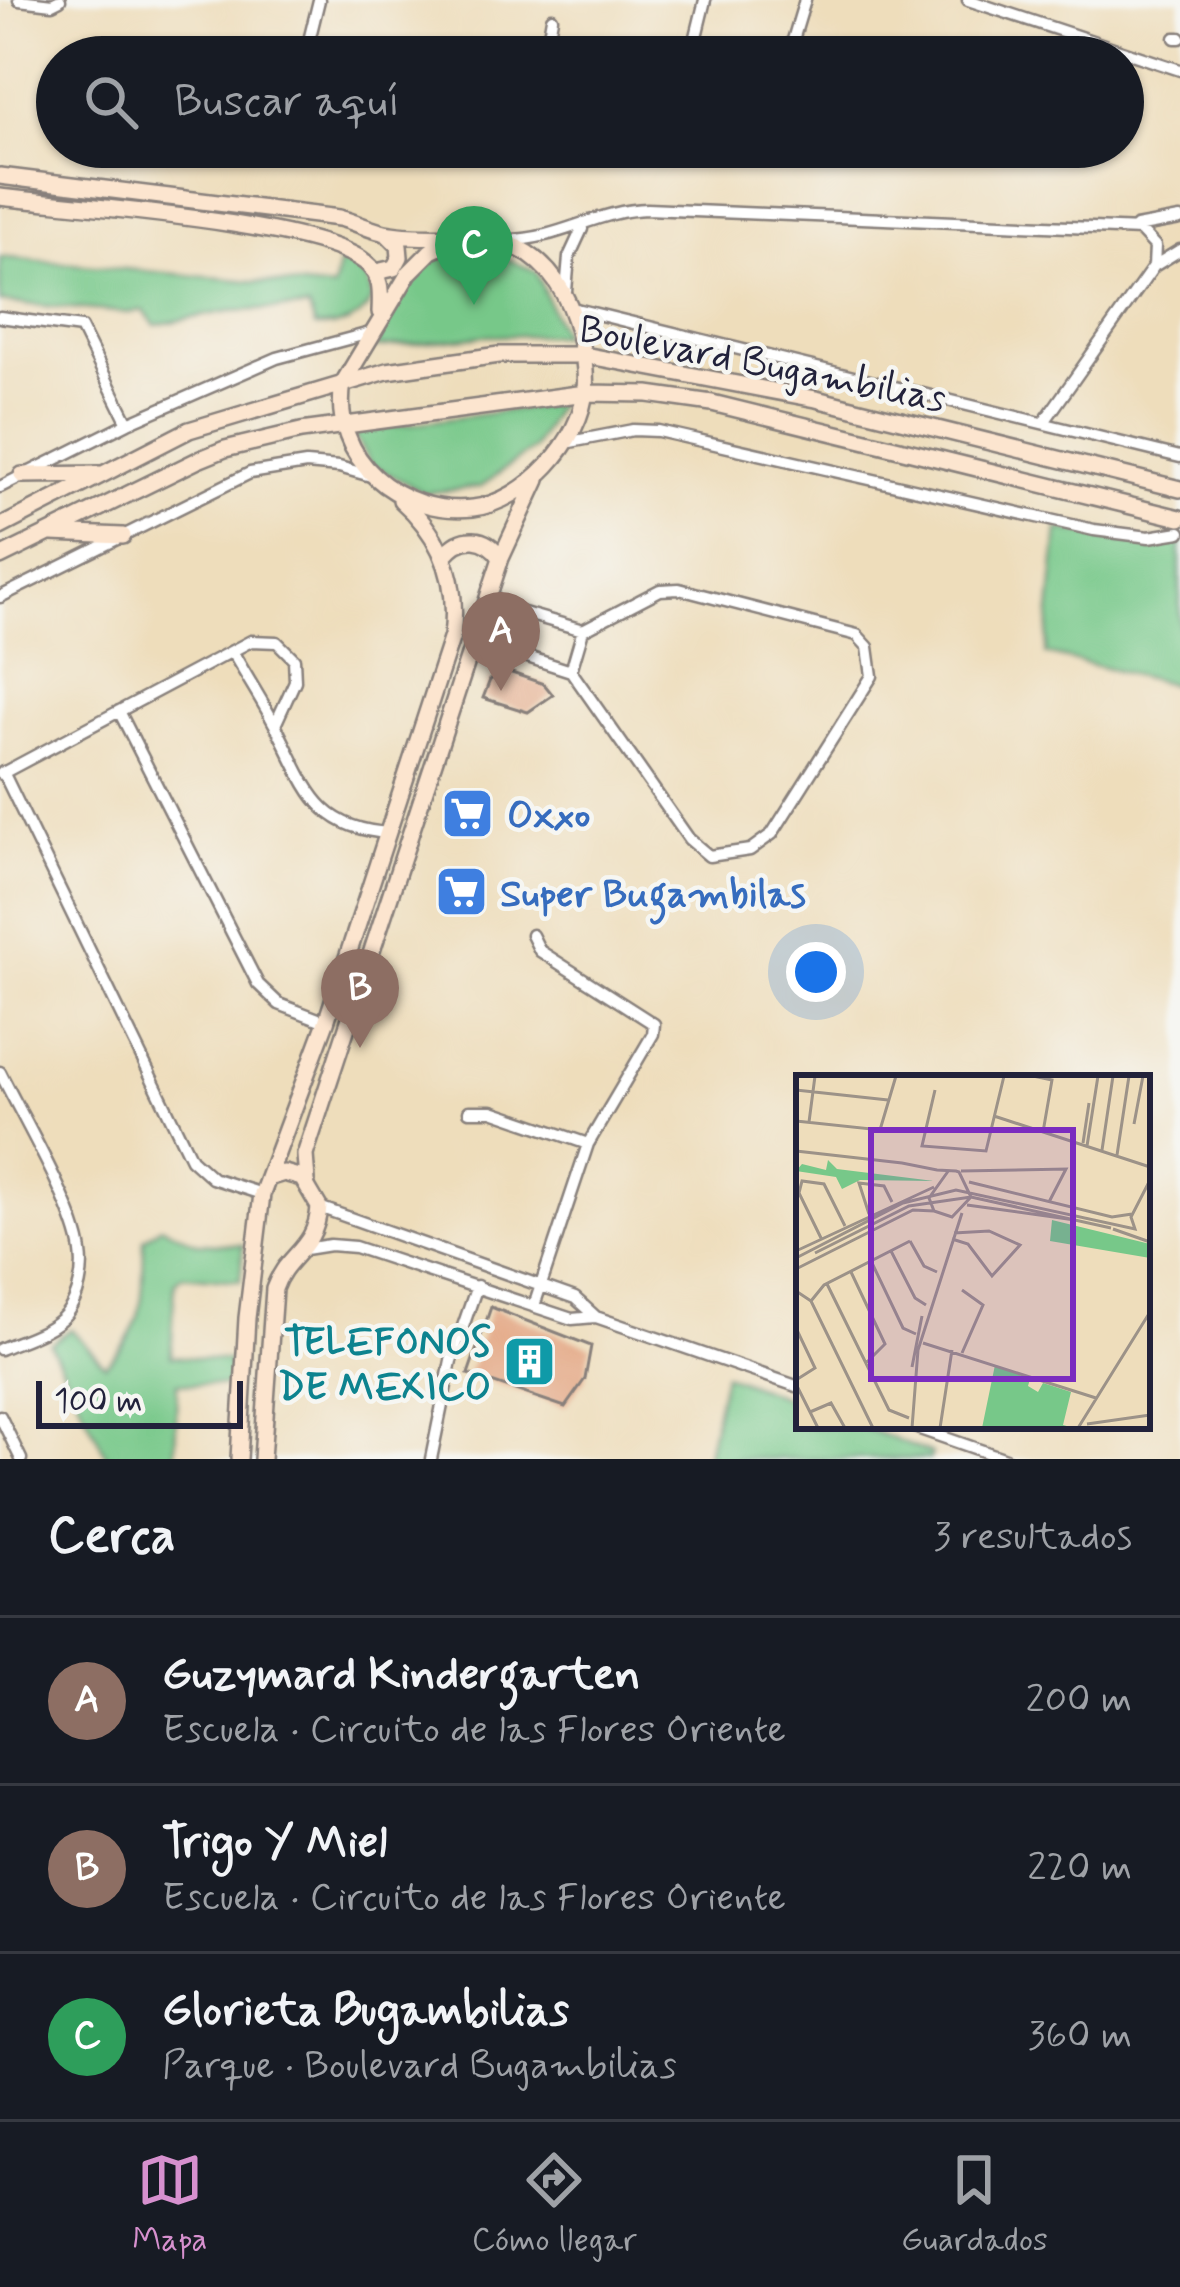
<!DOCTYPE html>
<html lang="es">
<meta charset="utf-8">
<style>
:root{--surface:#171b24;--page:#20242c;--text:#f1f3f6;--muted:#9ea1a6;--line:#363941;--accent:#d690ce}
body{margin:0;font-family:Mynerve,sans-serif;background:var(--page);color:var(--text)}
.scale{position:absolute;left:36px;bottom:30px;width:207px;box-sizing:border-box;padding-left:12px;border:6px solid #22223b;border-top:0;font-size:33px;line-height:42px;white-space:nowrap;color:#22223b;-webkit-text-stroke:9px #f6f6f2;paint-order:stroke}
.you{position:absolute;left:816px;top:972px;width:42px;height:42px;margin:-30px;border:9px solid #fff;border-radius:50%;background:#1a73e8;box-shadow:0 0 0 18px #1a73e833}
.badge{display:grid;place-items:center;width:78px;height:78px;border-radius:50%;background:var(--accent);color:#fff;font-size:39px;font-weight:700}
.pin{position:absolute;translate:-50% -99px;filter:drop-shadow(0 3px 6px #0008)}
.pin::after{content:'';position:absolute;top:63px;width:42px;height:36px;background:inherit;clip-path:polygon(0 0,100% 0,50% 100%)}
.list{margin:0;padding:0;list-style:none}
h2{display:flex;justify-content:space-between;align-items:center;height:156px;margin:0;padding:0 48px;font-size:51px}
h2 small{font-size:39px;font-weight:400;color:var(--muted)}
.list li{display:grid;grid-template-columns:78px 1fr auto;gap:36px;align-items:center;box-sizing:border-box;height:168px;padding:0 48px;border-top:3px solid var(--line)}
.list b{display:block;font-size:45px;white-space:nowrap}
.list p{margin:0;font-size:39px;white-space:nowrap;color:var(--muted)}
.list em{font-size:39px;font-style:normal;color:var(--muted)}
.icon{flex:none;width:66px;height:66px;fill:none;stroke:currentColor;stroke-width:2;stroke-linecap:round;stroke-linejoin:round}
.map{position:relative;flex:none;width:1180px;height:1459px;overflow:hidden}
.search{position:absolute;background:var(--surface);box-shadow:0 3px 9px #0004;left:36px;right:36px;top:36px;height:132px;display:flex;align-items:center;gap:30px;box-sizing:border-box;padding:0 42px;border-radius:66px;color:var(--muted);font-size:45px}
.sheet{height:660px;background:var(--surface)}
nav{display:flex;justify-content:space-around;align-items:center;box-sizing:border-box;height:168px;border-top:3px solid var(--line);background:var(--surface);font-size:33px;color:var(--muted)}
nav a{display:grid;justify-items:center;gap:6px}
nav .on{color:var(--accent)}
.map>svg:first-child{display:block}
.green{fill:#77c889;stroke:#4c7562;stroke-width:3}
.building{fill:#e4a986}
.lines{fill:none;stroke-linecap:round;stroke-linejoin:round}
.street-casing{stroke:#88807b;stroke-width:15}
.secondary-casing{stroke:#88807b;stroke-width:20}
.street{stroke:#fff;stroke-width:10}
.secondary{stroke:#fce5cf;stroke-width:15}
.labels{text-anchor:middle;stroke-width:9;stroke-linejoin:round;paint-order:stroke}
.street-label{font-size:39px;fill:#22223b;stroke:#f6f6f2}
.shop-label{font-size:39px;font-weight:bold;fill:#366cbe;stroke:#f6f6f2;text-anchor:start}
.culture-label{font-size:39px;font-weight:bold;fill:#0d838f;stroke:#f6f6f2;text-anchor:end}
.inset-road{fill:none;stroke:#9c9288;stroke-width:3}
.view{fill:#7b2cbf;fill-opacity:0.15;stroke:#7b2cbf;stroke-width:6}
.inset-edge{fill:none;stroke:#22223b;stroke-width:6}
</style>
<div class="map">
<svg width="1180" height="1459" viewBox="0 0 1180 1459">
<rect width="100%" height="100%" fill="#f6f6f2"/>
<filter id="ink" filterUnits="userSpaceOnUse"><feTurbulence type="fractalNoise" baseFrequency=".00833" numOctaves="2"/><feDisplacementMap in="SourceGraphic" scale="24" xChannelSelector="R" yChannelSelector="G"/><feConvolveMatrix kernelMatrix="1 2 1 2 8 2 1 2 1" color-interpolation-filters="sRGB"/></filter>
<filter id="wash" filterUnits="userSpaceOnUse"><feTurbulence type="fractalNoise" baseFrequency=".004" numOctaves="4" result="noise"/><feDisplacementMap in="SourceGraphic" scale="48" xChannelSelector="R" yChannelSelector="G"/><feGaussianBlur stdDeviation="2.7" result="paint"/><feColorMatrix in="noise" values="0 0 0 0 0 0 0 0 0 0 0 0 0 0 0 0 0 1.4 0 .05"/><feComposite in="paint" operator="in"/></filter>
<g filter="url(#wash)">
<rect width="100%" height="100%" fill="#edb"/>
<path class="green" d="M491,251L536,272L562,335L483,336L376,348C382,318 414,270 443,255C455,249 477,252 491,251Z
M0,257L333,289L340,262C360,269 372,277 371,300C360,324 339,327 315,327L309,308L229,311L155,325L143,310L129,313L0,302Z
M558,404L534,448L480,487L425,493L370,464L352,432Z
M1058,529L1142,543L1180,538V686L1046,654Z
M161,1226L198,1243L243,1245L240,1281L182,1276L175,1282L171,1356L229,1361L228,1386L177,1383L175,1459H108L50,1344L71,1329L105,1365C149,1325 142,1292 144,1239Z
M724,1374L799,1403V1426H860L932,1454L930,1459H706Z"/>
<g id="blocks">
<path class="building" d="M506,671L544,684L553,695L528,712L483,698L490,680Z
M491,1307L591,1346L585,1379L565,1407L468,1374Z"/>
</g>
</g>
<g filter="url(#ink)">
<use href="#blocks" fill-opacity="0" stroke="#88807b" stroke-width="3"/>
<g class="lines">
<defs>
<path id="street" d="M19,0L52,4L60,0
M968,0L1180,70
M1175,38H1180
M793,40L805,0
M305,57L319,0
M545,57L552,18
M691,57L705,0
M1136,227L1180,219
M508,240C559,240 598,210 647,209L1140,230L1155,246L1154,266L1044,422
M1154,266L1180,250
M566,291L569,257L582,229
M572,308L1180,457
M0,317L81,328L128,423
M565,443L633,430L658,431L1094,530L1149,537L1180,532
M0,487L128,423L277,358L370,333
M0,597L250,473L306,464L339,467L371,476
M475,640L571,671L689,839L709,856L750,850L772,834L872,676L868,647L857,635L679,589L660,590L583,630L489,603
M232,651C246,676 262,700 275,725C306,782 313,829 389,833
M571,671L583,630
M119,711L258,984L279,1004L326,1022
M3,772L191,1159L212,1178L262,1194
M1,774L251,641L277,642L294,659L295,681L275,725
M532,935L540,951L654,1024L653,1034L588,1144L534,1306
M0,1072C21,1115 76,1208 81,1252C84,1272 79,1298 66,1314C51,1332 21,1340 0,1349
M469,1111H492L588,1144
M319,1207L575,1298L596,1317L799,1387
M305,1249L330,1245L355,1247L572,1319L595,1317
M0,1416L21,1459
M911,1426L1006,1459
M431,1459L451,1361L477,1286"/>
<path id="secondary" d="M0,176L339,218C356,222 374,232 391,234C432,241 481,229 518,248C553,266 570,298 579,335C583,352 587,371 585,389C582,441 525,502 473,508C399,516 330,459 343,383L409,273L431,251L460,238
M0,197C74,206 315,222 365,262C382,275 381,292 380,312
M376,272L394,268L400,257L399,246L387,234
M22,475L100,474
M0,527L189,430L387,371L499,355H584L816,399L1180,489
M52,533L123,536
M445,555C462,534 486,535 501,558
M0,557L198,460L225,449L301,431L586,393L648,394L712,403L1180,518
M307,1181L305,1155L501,558L537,480
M239,1459L247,1318L262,1194L326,1022L452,636C459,581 442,536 401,500
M262,1459L274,1289C286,1254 316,1250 319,1207L302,1178L284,1173L271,1177"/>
</defs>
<use href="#street" class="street-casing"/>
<use href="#secondary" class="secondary-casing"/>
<use href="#street" class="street"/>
<use href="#secondary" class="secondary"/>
</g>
</g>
<defs>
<symbol id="supermarket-square" viewBox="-11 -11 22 22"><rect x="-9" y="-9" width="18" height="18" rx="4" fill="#3f7fe0" stroke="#f6f6f2"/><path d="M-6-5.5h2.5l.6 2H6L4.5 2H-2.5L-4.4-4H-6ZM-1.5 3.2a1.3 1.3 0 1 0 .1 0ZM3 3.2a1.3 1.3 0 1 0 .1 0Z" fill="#fff"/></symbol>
<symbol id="building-square" viewBox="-11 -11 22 22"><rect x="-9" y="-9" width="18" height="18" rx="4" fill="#0f9aa8" stroke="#f6f6f2"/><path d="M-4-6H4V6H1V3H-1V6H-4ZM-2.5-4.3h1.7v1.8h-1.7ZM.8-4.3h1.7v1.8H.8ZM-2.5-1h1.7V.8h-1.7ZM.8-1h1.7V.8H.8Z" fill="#fff"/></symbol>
</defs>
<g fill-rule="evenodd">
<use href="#supermarket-square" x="438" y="784" width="59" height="59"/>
<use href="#supermarket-square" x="432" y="862" width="59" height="59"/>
<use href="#building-square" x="500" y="1332" width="59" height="59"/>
</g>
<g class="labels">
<g class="street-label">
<text transform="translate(763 362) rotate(11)" y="14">Boulevard Bugambilias</text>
</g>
<g class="shop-label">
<text x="507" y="827">Oxxo</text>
<text x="500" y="906">Super Bugambilas</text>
</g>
<g class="culture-label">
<text x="491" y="1354">TELEFONOS<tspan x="491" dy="45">DE MEXICO</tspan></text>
</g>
</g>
<g transform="translate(796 1075)">
<rect width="354" height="354" fill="#edb"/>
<path d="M32,85L41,94L138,106L64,105L46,114L40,102L0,96L6,89L30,95ZM256,145L354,169V183L254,166ZM199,290L234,304L232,311L242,317L247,308L275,317L267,350L278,353H186Z" fill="#77c889"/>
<path class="inset-road" d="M237,1L256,5L247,57M0,15L92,25M139,15L126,71L190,76L208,1M198,41L354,92M0,46L84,55L100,1M13,47L19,1M338,49L347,1M287,68L293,28M291,71L302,1M306,75L317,1M0,76L106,88L141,95L160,96L163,97L175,122L156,142L138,136L133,123L153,95M321,80L333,1M165,96L270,94L253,127M173,107L316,142L336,139M171,130L279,145M73,139L63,108L88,111L96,127M317,154L354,167M25,163L3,118L6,106L28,109L49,151M156,164L172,169L196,201L224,170L193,156L158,158M114,166L128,191L141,197M0,176L138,112M95,176L119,223L130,230M19,178L113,131L175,122L315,153M0,183L107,128L160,115L339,154L335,142L354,105M76,188L107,253L120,259M0,194L117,135L138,136M55,197L89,269L70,288M31,209L93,335L113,343M166,215L187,230L166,278M0,216L15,226L77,353M15,226L28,210L114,166M0,253L19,293L0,305M127,268L300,323M116,292L126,241M0,309L22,353M14,337L35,328L49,353M291,349L354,340M116,353L122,275L166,138M144,353L156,275M282,353L354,237"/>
<path class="view" d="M75,55H277V304H75Z"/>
<rect width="354" height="354" class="inset-edge"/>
</g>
</svg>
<div class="scale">100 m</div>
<div class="you"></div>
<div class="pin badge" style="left:501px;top:691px;background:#8d6e63">A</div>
<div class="pin badge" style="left:360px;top:1048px;background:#8d6e63">B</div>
<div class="pin badge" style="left:474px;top:305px;background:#2e9e5b">C</div>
<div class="search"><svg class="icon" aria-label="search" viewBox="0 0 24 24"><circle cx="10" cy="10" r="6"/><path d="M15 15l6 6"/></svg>Buscar aquí</div>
</div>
<section class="sheet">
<h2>Cerca<small>3 resultados</small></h2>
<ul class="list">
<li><span class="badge" style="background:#8d6e63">A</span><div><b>Guzymard Kindergarten</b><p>Escuela · Circuito de las Flores Oriente</p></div><em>200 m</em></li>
<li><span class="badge" style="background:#8d6e63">B</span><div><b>Trigo Y Miel</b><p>Escuela · Circuito de las Flores Oriente</p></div><em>220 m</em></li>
<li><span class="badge" style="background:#2e9e5b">C</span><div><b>Glorieta Bugambilias</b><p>Parque · Boulevard Bugambilias</p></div><em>360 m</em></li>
</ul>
</section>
<nav>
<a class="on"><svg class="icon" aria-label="map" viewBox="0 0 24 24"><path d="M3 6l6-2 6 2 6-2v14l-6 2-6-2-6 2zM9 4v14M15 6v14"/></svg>Mapa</a>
<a><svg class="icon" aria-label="directions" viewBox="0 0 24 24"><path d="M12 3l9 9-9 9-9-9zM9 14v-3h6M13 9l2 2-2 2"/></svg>Cómo llegar</a>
<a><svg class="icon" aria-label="saved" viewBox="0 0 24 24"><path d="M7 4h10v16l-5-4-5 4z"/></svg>Guardados</a>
</nav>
